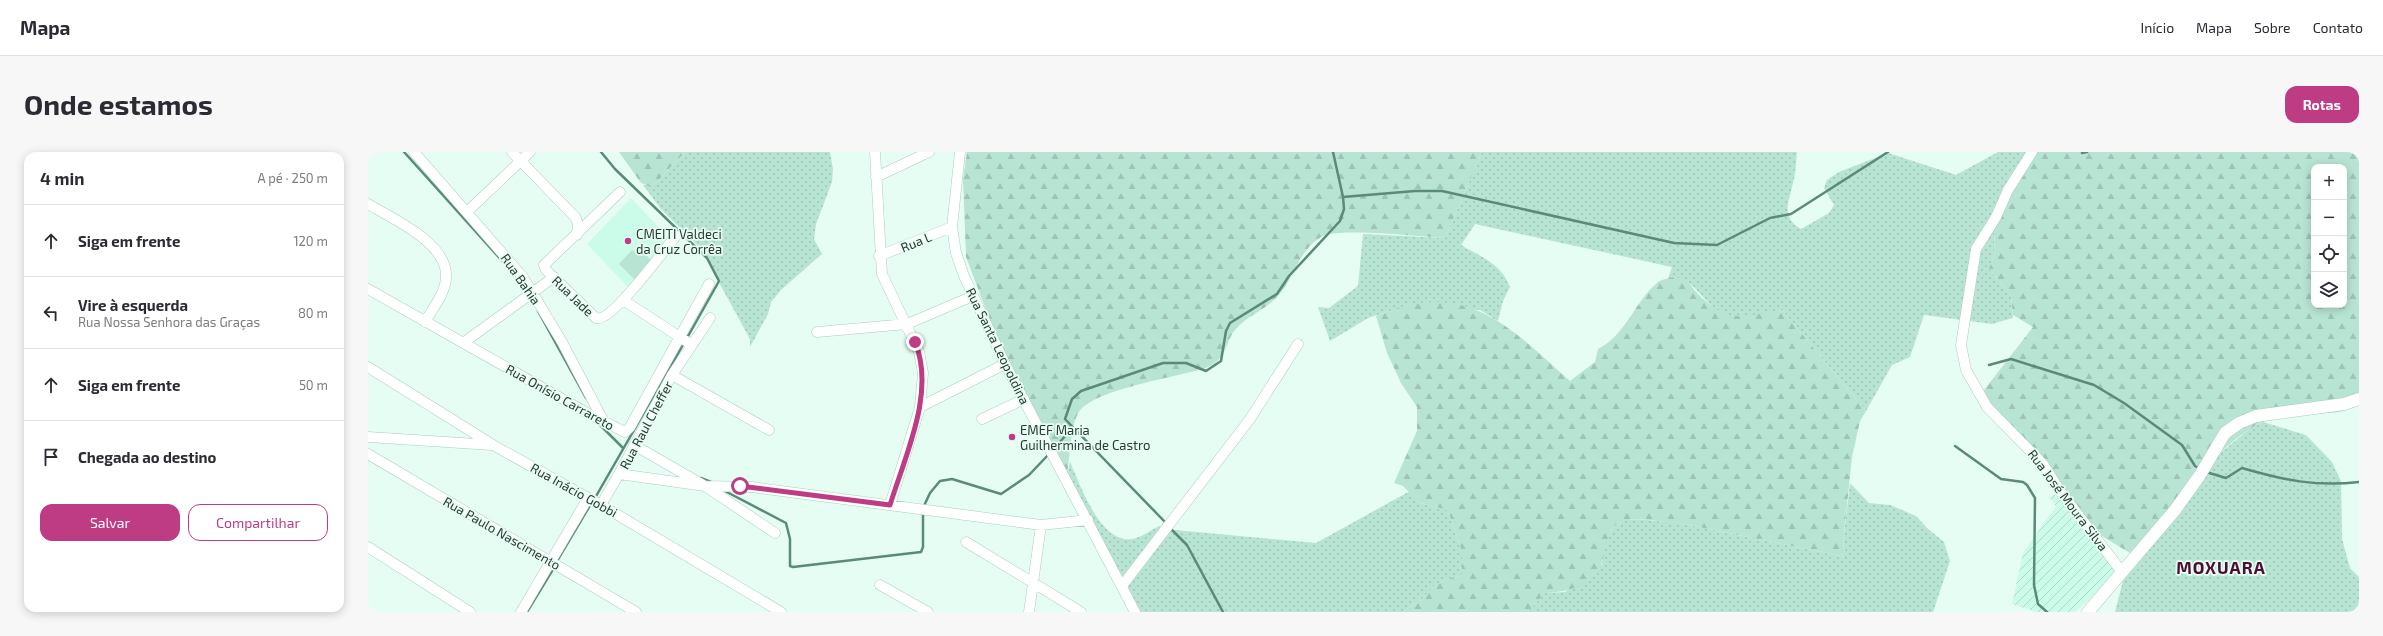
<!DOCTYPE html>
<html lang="pt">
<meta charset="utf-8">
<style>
:root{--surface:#fff;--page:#f7f7f7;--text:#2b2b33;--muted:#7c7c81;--line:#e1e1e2;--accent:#be3c84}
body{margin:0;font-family:"Exo 2",sans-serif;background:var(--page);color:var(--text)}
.controls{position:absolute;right:12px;top:12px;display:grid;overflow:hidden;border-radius:8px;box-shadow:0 2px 10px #0003}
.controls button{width:36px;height:36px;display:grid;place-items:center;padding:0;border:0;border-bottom:1px solid var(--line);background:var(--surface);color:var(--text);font:20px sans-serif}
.stop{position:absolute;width:12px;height:12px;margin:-9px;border:3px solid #be3c84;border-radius:50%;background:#fff}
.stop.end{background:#be3c84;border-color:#fff;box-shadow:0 1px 4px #0008}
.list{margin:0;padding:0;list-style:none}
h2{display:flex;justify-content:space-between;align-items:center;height:52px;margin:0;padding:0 16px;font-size:17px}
h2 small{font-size:13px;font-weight:400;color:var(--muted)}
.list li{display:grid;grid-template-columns:26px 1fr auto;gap:12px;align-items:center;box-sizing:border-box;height:72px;padding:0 16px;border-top:1px solid var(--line)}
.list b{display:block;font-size:15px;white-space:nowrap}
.list p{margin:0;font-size:13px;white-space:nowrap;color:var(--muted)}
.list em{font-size:13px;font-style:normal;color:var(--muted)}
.actions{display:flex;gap:8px;padding:12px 16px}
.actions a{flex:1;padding:9px 0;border:1px solid var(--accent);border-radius:12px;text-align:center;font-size:14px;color:var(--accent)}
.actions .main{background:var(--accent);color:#fff}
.icon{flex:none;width:22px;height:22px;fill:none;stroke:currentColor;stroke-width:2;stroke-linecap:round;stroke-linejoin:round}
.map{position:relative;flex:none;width:1991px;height:460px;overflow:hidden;border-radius:12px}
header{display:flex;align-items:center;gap:24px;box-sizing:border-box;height:56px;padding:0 20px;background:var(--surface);border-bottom:1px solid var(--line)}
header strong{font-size:19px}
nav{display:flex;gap:22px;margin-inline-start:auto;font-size:14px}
.intro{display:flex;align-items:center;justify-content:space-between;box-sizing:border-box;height:96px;padding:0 24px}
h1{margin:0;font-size:28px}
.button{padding:10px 18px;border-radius:12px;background:var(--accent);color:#fff;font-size:14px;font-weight:700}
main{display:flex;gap:24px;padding:0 24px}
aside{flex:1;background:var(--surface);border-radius:12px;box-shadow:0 2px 10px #0003}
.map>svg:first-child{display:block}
.built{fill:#cbfbe9}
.industrial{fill:url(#industrial-furrows)}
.grass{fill:url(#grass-dots)}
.forest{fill:url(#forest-firs);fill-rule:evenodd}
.park{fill:#b8e4d3}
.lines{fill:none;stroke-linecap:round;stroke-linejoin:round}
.stream{stroke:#5a8a79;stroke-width:2.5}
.minor-casing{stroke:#a8cdbf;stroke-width:11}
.tertiary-casing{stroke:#a8cdbf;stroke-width:13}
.minor{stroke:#fff;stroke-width:10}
.tertiary{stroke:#fff;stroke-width:12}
.route{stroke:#be3c84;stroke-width:5}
.poi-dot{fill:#be3c84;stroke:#e6fdf4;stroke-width:1.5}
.labels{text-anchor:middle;stroke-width:3.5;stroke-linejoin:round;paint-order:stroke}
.poi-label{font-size:13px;fill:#2a3933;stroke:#e6fdf4;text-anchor:start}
.street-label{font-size:13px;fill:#2a3933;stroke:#e6fdf4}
.district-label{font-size:17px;font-weight:bold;letter-spacing:1px;fill:#4c0e32;stroke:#e6fdf4}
</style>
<header>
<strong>Mapa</strong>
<nav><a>Início</a><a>Mapa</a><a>Sobre</a><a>Contato</a></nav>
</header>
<div class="intro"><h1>Onde estamos</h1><a class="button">Rotas</a></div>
<main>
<aside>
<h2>4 min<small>A pé · 250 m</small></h2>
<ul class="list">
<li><svg class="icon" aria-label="ahead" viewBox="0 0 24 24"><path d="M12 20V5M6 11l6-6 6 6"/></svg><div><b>Siga em frente</b></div><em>120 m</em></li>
<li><svg class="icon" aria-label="left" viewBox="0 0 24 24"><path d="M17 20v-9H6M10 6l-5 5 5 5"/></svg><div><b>Vire à esquerda</b><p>Rua Nossa Senhora das Graças</p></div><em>80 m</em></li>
<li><svg class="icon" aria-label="ahead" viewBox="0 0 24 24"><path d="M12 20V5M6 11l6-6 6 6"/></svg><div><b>Siga em frente</b></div><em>50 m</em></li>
<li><svg class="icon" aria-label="arrive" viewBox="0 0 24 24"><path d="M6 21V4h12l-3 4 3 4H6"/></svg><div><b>Chegada ao destino</b></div></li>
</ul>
<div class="actions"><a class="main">Salvar</a><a>Compartilhar</a></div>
</aside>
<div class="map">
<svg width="1991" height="460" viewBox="0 0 1991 460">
<defs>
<pattern id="industrial-furrows" width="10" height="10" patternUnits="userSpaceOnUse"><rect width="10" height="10" fill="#cbfbe9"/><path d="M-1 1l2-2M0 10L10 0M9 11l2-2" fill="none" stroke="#aed8c8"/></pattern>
<pattern id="grass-dots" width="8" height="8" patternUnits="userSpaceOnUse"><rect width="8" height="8" fill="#b8e4d3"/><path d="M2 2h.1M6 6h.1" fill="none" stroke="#9ec4b6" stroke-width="1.8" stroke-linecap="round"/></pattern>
<pattern id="forest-firs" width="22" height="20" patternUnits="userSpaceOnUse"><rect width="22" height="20" fill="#b8e4d3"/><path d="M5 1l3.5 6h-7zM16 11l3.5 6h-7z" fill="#9ec4b6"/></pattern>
</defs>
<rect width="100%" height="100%" fill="#e6fdf4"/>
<path class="built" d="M263,46L301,86L261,136L219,92Z"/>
<path class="industrial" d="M1688,342L1750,422L1707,460H1668L1644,452L1655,401L1688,354L1681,345Z"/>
<path class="grass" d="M317,0H462L465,17L464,30L448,72L446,87L454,102L414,137L403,150L400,162L382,195V187L332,96L293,57L275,33H286Z
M1114,0H1429C1428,10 1428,21 1425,31C1421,50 1412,65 1433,77L1461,61L1466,53L1456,36L1459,28L1471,20L1520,1L1588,23L1630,0H1665L1627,72L1626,104L1621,116L1643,144L1645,166L1624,172L1556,163L1542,205L1524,213L1498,259L1414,158C1399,161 1377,168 1362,164C1334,157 1327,119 1300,127L1304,115L1107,72L1093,93C1113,105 1133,111 1142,135L1135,149L1130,169L1112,158L1041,153L1000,166L962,189L950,155L961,156L990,134L995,82L1077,86Z
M1895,270L1938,283L1964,310L1973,329L1974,387L1982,416L1991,425V460H1747L1762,401L1846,306L1883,276Z
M702,310C712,332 732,392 764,387C773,386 783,378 791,374L796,377L948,391L1042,339L1052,351L1080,358L1094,400L1095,422L1068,432L1053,448L1034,460H770L699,323Z
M1482,331L1501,351L1522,353L1548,364L1559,376L1576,390L1582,409L1565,460H1160L1177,441L1197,440L1234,412C1236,405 1236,397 1238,390C1248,354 1285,372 1311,371L1478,405L1475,391Z"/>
<path class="forest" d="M251,0H317L286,33L281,34L273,31Z
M599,0H1114L1077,86C1054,85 968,75 953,85C930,99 926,127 909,145C895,160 873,166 863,184C858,193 857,203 848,210C838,218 826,219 814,222C790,228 732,239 714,256C702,267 702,306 699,323L637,208L598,105L595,27Z
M1665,0H1991V252C1985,254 1978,259 1971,260C1948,263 1921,259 1899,268C1849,289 1800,361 1762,401L1722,377L1613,242L1665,175L1645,163L1643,144L1621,116L1626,104L1627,73ZM1946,15H1976V153H1946Z
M1308,125C1325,130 1320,132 1331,143C1362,173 1375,164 1414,158L1498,259L1492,269L1484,305L1475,391L1478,405L1311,371C1290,372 1268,360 1248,373C1239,379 1238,394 1236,403C1230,432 1203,440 1177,441L1160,460H1034L1053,448L1068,432L1094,422V400L1080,358L1052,351L1035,334L1026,331L1049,279V255L1033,231L1019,201L1008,164C1019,160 1029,156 1040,153C1112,137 1154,187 1202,229L1227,210L1230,197C1259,182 1266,150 1290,130C1295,127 1303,126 1308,125Z"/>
<path class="park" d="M270,96L283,108L267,128L251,112L264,98L267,100Z"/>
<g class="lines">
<path class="stream" d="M36,0L136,111
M233,0L247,17L339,106L351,129L319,186
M1714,1L1719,0
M975,45L1047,39H1074L1306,91L1349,93L1402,66L1423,62L1520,0
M170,159L218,246
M1621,213L1643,207L1726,233L1756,251L1814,293L1827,314L1832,317
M229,270L255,296
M1587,294L1633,327L1655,330L1659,333L1667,346L1666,433L1670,452L1679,460
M685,298L698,283L703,273
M1838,320L1858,326L1874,316C1915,328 1948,335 1991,330
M333,326L343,330
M355,338L418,371L422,387V414L425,415L553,400L555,395V361
M227,346L316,191
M555,356L562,341L572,329L584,327L633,342L661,323L681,302
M798,371L697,267L704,247L713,239L795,211H818L838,219L853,209L858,179L862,171L909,142L921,124L972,69L976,57L975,45L965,0
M801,375L819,393L855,460
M189,409L224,350
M159,460L187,414"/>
<defs>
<path id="minor" d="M46,0L155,125L194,190L236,270
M144,0L208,66L210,73L209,83
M507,0L514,122L551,200L555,221L552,255L522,353
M592,0L584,75L588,101L596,124L637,212L767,460
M1664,0L1640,38L1628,65L1608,97L1593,193L1598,218L1619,255L1675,312L1692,339L1754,420
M508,25L561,0
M252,40L176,113L178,118L228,166C243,171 297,97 308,84
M0,52C25,67 80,91 78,125C78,141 64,157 57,170
M100,59L162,0
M511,104L584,75
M0,137L221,262L257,280L262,275L341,132
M255,148L324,193
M449,180L539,172L605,144
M95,191L186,125
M0,215L125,293L233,353L413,460
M304,223L401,278
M552,255L637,212
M614,267L656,247
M0,285L124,293
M266,293L337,334L407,381
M0,302L268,460
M251,322L337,334L383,335L673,373L720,368
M233,353L251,322L304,223L342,166
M598,390L713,460
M0,395L102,460
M512,433L560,460
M754,434L882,267L930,192
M153,460L220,346
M661,460L673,373"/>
<path id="tertiary" d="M1720,460L1807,358L1832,323L1857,281L1871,271L1888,264L1976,252L1991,247"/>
</defs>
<use href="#minor" class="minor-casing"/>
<use href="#tertiary" class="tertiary-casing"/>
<use href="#minor" class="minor"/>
<use href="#tertiary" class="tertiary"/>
</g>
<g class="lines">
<path class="route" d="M372,334L522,353C537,304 568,240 547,190"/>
</g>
<g class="poi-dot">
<circle cx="260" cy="89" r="4"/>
<circle cx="644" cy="285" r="4"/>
</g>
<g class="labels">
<g class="poi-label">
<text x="268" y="87">CMEITI Valdeci<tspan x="268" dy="15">da Cruz Corrêa</tspan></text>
<text x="652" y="283">EMEF Maria<tspan x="652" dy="15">Guilhermina de Castro</tspan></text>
</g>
<g class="street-label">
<text transform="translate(548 90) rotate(-22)" y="5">Rua L</text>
<text transform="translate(153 127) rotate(55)" y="5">Rua Bahia</text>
<text transform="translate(205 144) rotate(44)" y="5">Rua Jade</text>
<text transform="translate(630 194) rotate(64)" y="5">Rua Santa Leopoldina</text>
<text transform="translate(192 245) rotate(29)" y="5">Rua Onísio Carrareto</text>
<text transform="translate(278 273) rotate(-62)" y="5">Rua Raul Cheffer</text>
<text transform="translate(206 338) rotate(29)" y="5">Rua Inácio Gobbi</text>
<text transform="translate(1700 348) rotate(53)" y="5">Rua José Moura Silva</text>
<text transform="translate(134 381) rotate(30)" y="5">Rua Paulo Nascimento</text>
</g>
<g class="district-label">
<text x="1853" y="422">MOXUARA</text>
</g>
</g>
</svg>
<div class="controls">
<button>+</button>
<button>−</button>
<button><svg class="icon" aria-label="locate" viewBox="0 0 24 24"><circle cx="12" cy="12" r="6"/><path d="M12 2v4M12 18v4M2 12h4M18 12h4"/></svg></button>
<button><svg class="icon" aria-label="layers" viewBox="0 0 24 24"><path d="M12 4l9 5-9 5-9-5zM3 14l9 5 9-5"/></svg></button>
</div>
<div class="stop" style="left:372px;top:334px"></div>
<div class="stop end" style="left:547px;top:190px"></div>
</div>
</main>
